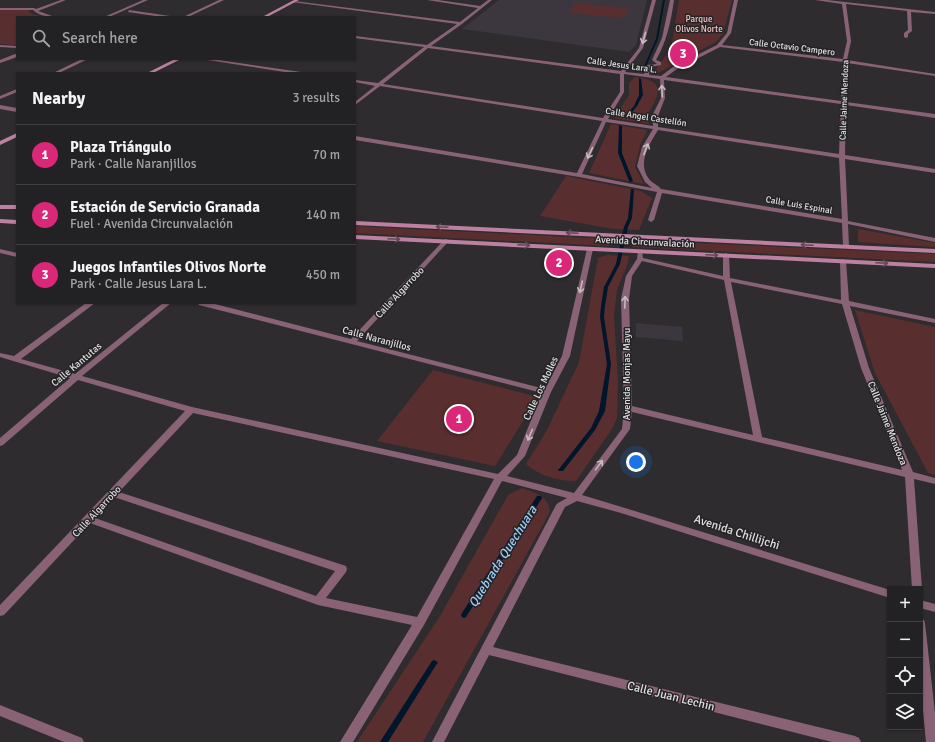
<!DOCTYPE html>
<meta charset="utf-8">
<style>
:root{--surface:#222123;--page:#2a292b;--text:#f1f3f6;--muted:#a2a3a6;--line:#3f3e41;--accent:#db2777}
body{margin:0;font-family:Signika,sans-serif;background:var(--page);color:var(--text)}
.controls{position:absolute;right:12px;bottom:12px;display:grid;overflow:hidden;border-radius:0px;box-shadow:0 1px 3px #0004}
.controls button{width:36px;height:36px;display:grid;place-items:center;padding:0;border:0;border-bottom:1px solid var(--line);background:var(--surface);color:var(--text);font:20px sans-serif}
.you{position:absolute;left:636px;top:462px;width:14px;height:14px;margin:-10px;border:3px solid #fff;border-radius:50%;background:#1a73e8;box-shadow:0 0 0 6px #1a73e833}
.badge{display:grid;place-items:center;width:26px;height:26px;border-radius:50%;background:var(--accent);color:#fff;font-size:13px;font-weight:700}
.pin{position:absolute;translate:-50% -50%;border:2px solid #fff;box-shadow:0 1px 4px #0006}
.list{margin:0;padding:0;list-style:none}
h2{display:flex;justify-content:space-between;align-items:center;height:52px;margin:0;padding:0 16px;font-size:17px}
h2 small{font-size:13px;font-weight:400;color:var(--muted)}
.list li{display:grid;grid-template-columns:26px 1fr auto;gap:12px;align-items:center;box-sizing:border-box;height:60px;padding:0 16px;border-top:1px solid var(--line)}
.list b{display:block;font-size:15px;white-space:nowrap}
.list p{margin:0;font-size:13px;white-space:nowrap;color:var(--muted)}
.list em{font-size:13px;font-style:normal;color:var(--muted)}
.icon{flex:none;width:22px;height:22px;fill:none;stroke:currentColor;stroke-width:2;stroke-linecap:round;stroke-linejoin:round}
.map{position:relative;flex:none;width:935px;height:742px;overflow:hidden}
.search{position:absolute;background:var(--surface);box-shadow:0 1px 3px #0004;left:16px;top:16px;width:340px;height:44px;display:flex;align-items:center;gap:10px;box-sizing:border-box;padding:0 14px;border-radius:0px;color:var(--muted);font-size:15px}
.panel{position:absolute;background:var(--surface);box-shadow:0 1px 3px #0004;left:16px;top:72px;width:340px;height:232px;border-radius:0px}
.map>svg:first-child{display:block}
.built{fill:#3c373f}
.green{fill:#592e2e}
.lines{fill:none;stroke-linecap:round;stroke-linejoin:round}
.stream{fill:#00162b;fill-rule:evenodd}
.street{fill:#896276;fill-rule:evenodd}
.secondary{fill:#bd80a0;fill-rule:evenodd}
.oneway{stroke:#c6bac1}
.oneway2{stroke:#614856}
.labels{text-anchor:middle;stroke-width:3;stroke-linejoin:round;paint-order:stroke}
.far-park-label{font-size:9px;fill:#f5c2c1;stroke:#242325}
.far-street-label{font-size:9px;fill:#e0dfe1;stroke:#242325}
.street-label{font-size:10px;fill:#e0dfe1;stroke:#242325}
.near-street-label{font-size:12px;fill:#e0dfe1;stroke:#242325}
.near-water-label{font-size:13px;font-style:italic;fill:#9dcdf8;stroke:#242325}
</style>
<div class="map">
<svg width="935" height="742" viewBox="0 0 935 742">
<rect width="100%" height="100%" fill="#2e2c2f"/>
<path class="built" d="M499,0H647L636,45L629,52L462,29Z
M636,323L682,327L683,341L636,337Z"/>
<path class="green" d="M679,0H732L723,34L716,42L656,74L654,72L671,48Z
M575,3L629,8L624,18L569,13Z
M0,10H28L32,14L45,17H17V45L0,44Z
M635,77C667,81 660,94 647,115L649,124L614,118L629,95V83Z
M611,124L647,130L640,146L635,167L644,184L589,173Z
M566,176L641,191L652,198L639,230L613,229L540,216Z
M355,226L610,239L609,246L355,233Z
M858,229L935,243V247L858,242Z
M636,240L935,254V262L632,247Z
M607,255L629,256L628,263L617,290L614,316L618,381L617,418L612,429L576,481C558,481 540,476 526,464L547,430L579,362L598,258Z
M855,310L935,327V475L928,473L875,373Z
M433,370L538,397L495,466L377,441Z
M522,488C535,493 549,496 550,512L423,742H357L440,616L508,495Z"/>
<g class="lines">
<path class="stream" d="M663,0H665L658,39L644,71L642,72V71L656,39Z
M639,78L641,79L643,95L637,106L628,117H626L625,116L634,106L639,95Z
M619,125L622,126V153L633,181L631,182L629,181L618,153Z
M631,189H633L634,190L632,218L628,227L620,264L608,287L605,306L604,317L611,364L605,411L595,430L563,471H559L558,470L559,469L591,428L599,411L607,364L600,317L601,306L604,287L616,264L624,227L628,218Z
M537,496H541L542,498L466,617L464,618L462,617L461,615L462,613Z
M434,660L436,661L438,663L436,665L388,742H380L432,661Z"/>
<path class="street" d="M61,0H66L38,11L55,17C47,17 38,15 33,10H0V8H34L36,9Z
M143,0H148L109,17H104Z
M219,0H224L188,17H183Z
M427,0H438L480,6L488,0H492L462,24L431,46L621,71L639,48L652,0H656L643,48L625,72L644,74L647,65L657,64L652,60L662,38L670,0H674C671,21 667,41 656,60L661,62V65L651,67L649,75L661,76L673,67L717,45L727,33L734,0H738L731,33L722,45L843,59L847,41L842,4L815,0H827L935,12V14L911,12L912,31L908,34V37L906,38L904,37V33L908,30L907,11L846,4L851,41L847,60L935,74V76L847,63L846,102L935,114V118L846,105L845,155L935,169V173L845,159L848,221L935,238V242L848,224L849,246L846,248L843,246L842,223L662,193L654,220L651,222L648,220L657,192L579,177L355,140V136L577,173L602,121L380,86L355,105V102L375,86L355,82V80L378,83L424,47L355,38V36L427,45L457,24L292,2L294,1L460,22L478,8ZM720,47L843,62L841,101L666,77L677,69ZM428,48L620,74V92L603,118L383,84ZM624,74L660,79L661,98L652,116L653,126L608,119L624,92ZM664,80L841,104L839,154L658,127V116L665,98ZM606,122L653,129L642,147L637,166L645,182L652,188L582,174ZM658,130L839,158L842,219L661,189C658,185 652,183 649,179C637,163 649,145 658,130Z
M129,10L170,16L172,17H162L128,12Z
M0,45L17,46V48L0,47Z
M15,54H17V57L0,63V60Z
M82,59H88L59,73H53Z
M201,59H212L301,72L303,73H291Z
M17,89V92L0,99V96Z
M0,105L17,108V112L0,109Z
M446,239L448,240V242L357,341L545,389L562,356L587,249L590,247L593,249L570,356L551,392L525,456L507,476L574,493L622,429L624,408L621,299L626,276L637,259L638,250H642L643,258L723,276V255L726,253L729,255L730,278L841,300L840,261L843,259L846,261L849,301L935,319V323L850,306L869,368L913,472L935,478V484L914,479L922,589L921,592L920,589H912L905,477L632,412L630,429L582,495L625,508L890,590V598L621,513L577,501L565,507L493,647L855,736L859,738L861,742H832L489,655L444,742H432L556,505L558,503L567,498L502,481L424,625L353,742H340L412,625L318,605L90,523L4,615L0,616V605L185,411L78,380L3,445L0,446V438L70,378L0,357V353L14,356L86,303H95L21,359L75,374L163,303H171L82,376L192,407L498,474L517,455L542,393L199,305L198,303H211L351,339L444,240ZM642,261L724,280L753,435L632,406L629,299L632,276ZM731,282L842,304L861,368L902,470L762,437ZM193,413L494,479L417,617L326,598L346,572L347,569L346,566L119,492ZM114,497L335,571L316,596L95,518Z
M0,249L17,253V257L0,253Z
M920,600L935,604V612L920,608Z
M920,618L924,620L925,623L935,713V742H926L920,680Z
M0,705L82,738L84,742H64L0,716Z"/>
<path class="secondary" d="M294,0H299L267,17H262Z
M175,59H181L153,73H147Z
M17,133V137L0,145V141Z
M0,205H17V209H0Z
M0,219L17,220V224L0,223Z
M355,221L935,249V253L355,225Z
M355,235L935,264V268L355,239Z"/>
</g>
<defs><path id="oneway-shaft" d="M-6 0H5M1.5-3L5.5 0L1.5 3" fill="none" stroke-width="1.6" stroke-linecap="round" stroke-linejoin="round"/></defs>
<g class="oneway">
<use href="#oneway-shaft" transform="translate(644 38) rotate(105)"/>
<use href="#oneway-shaft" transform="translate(662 91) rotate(-93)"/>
<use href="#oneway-shaft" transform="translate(646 149) rotate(-69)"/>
<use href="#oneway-shaft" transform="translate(590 153) rotate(115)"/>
<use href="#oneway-shaft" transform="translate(581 287) rotate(103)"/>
<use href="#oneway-shaft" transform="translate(625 302) rotate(-88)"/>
<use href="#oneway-shaft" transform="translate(530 435) rotate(112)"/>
<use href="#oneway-shaft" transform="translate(599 465) rotate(-54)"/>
</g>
<g class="oneway2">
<use href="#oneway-shaft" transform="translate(442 227) rotate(-177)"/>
<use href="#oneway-shaft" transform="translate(572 233) rotate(-177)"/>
<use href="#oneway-shaft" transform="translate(394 239) rotate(3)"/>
<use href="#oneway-shaft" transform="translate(524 245) rotate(3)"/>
<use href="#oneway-shaft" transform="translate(807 245) rotate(-177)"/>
<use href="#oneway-shaft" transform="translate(712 255) rotate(3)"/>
<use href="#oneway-shaft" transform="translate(882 263) rotate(3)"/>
</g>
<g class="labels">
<g class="far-park-label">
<text x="699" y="22">Parque<tspan x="699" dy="10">Olivos Norte</tspan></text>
</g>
<g class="far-street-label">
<text transform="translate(792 47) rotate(7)" y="3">Calle Octavio Campero</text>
<text transform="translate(622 65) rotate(8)" y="3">Calle Jesus Lara L.</text>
<text transform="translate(844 100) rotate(-88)" y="3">Calle Jaime Mendoza</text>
<text transform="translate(646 117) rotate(9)" y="3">Calle Angel Castellón</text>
<text transform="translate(799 205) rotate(10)" y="3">Calle Luis Espinal</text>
</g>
<g class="street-label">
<text transform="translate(645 241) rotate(3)" y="4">Avenida Circunvalación</text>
<text transform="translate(399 292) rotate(-47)" y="4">Calle Algarrobo</text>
<text transform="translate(377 338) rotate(15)" y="4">Calle Naranjillos</text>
<text transform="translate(76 364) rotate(-40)" y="4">Calle Kantutas</text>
<text transform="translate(626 374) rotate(-90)" y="4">Avenida Monjas Mayu</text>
<text transform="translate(540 388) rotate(-65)" y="4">Calle Los Molles</text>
<text transform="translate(888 423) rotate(68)" y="4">Calle Jaime Mendoza</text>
<text transform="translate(96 511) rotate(-47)" y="4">Calle Algarrobo</text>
</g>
<g class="near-street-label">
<text transform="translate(737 532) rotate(18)" y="4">Avenida Chillijchi</text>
<text transform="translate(671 696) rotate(14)" y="4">Calle Juan Lechin</text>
</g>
<g class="near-water-label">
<text transform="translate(502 556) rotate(-58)" y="5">Quebrada Quechuara</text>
</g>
</g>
</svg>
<div class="controls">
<button>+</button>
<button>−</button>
<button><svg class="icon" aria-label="locate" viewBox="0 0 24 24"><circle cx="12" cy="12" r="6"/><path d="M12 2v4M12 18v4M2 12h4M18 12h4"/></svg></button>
<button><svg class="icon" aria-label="layers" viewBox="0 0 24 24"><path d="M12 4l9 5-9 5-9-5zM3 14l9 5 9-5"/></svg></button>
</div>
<div class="you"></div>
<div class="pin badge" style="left:459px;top:419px">1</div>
<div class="pin badge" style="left:559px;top:263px">2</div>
<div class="pin badge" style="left:683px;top:54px">3</div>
<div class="search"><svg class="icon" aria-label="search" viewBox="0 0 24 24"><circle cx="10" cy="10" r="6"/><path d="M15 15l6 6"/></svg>Search here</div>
<section class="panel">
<h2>Nearby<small>3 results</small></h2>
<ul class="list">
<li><span class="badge">1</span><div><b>Plaza Triángulo</b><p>Park · Calle Naranjillos</p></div><em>70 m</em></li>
<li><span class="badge">2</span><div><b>Estación de Servicio Granada</b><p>Fuel · Avenida Circunvalación</p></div><em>140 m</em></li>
<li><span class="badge">3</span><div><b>Juegos Infantiles Olivos Norte</b><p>Park · Calle Jesus Lara L.</p></div><em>450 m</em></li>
</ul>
</section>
</div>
